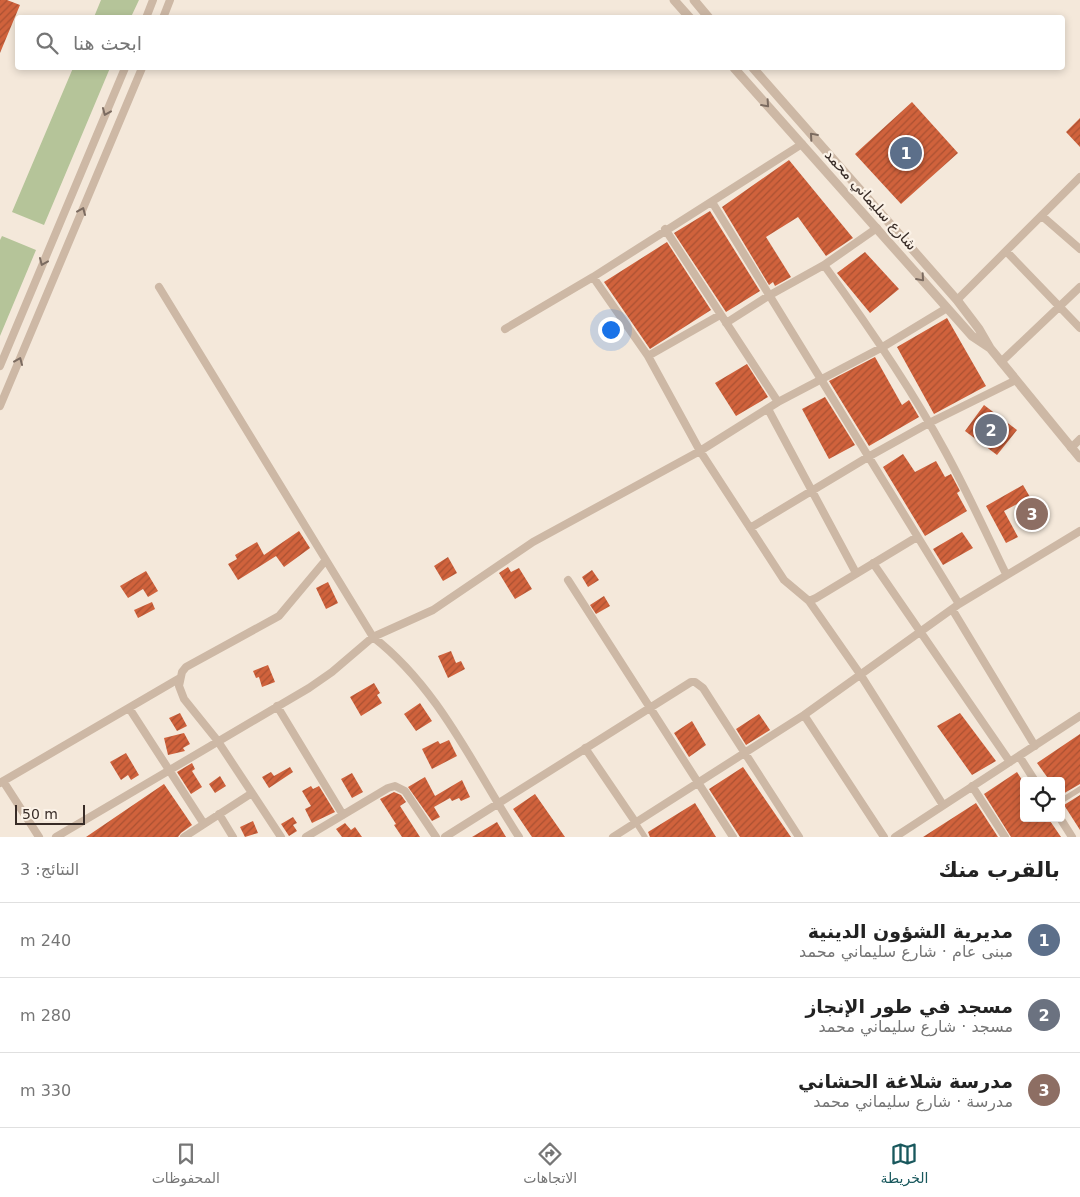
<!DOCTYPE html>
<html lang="ar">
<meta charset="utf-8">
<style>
:root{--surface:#fff;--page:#f2f2f2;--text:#222;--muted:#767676;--line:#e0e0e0;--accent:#19585d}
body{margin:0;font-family:"DejaVu Sans","Noto Sans Arabic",sans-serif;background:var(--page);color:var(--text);direction:rtl}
.controls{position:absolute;right:15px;bottom:15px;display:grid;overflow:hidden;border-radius:5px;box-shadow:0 2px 8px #0003}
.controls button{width:45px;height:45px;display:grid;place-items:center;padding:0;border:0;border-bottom:1px solid var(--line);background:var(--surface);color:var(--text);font:25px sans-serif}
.scale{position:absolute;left:15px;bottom:12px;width:70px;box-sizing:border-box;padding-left:5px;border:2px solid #382c27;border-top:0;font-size:14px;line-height:18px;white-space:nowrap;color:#382c27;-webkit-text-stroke:4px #fbf2e7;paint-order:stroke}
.you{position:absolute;left:610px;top:329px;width:18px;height:18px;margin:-12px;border:4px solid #fff;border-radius:50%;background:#1a73e8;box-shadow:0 0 0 8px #1a73e833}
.badge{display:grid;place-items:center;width:32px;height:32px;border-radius:50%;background:var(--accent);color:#fff;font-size:16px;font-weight:700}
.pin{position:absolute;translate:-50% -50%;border:2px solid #fff;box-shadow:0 1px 5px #0006}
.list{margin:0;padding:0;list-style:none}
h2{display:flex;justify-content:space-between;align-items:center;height:65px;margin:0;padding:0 20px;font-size:21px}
h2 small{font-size:16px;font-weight:400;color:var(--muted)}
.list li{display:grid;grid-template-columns:32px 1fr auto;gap:15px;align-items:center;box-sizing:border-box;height:75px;padding:0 20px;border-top:1px solid var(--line)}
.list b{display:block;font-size:19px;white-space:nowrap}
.list p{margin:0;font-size:16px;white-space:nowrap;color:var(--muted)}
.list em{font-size:16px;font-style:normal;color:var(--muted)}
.icon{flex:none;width:28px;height:28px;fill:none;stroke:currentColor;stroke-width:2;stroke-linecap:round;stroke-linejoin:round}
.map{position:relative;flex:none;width:1080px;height:837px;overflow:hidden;direction:ltr}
.search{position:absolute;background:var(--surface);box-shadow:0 2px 8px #0003;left:15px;right:15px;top:15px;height:55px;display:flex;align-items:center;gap:12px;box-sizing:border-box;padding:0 18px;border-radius:5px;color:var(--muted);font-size:19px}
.sheet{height:290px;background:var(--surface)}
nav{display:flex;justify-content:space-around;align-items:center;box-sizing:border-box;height:70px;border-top:1px solid var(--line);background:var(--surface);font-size:14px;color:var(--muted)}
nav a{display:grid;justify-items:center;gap:2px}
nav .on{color:var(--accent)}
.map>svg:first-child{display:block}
.grass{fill:#b5c499}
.building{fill:url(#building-hatch)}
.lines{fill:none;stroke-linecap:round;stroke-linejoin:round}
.pedestrian{stroke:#cdb8a5;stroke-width:5.5}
.minor{stroke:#cdb8a5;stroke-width:8}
.tertiary{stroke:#cdb8a5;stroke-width:9}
.oneway{stroke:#7b6b60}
.labels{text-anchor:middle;stroke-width:4.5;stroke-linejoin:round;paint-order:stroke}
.street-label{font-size:15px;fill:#382c27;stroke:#fbf2e7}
</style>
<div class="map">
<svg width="1080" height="837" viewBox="0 0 1080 837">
<defs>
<pattern id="building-hatch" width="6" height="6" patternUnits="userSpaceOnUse" patternTransform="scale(1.25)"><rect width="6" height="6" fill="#d0623c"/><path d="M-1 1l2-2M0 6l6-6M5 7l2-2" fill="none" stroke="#aa5132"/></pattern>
</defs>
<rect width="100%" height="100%" fill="#f4e8da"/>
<path class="grass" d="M101,0H139L131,17H94Z
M73,68H110L44,225L12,212Z
M2,236L36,250L0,336V240Z"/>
<path class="building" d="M0,0H7L20,5L0,53Z
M912,102L958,153L901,204L855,154Z
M1080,118V147L1066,132Z
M789,160L853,238L826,256L798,217L766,237L791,277L775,286L773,282L769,285L722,207Z
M710,211L760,291L726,312L674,233Z
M667,242L711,310L650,349L604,282Z
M865,252L899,289L870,313L837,273Z
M947,318L986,386L934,414L897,347Z
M875,357L902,405L909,400L919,417L869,446L829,381Z
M747,364L768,397L736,416L715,383Z
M825,397L855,445L829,459L802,409Z
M984,405L1017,430L997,455L965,431Z
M903,454L915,472L936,461L945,477L951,474L960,491L957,493L967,511L925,536L883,467Z
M1023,485L1030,497L1004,511L1018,537L1006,543L986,506Z
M299,531L310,548L284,567L276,556L238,580L228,564L237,559L235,555L257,542L264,555Z
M962,532L973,548L943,565L933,549Z
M448,557L457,573L443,581L434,566Z
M508,567L511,572L519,568L532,589L515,599L499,573Z
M592,570L599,580L588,587L582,577Z
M146,571L158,591L148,597L143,589L128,598L120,586Z
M328,582L338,603L326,609L316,588Z
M604,596L610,606L596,614L590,605Z
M152,602L155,609L138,618L134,610Z
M451,651L456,663L461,661L465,669L448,678L438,656Z
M268,665L275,682L262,687L259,677L256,678L253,671Z
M374,683L380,693L377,695L382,703L361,716L350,697Z
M420,703L432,721L416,731L404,714Z
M180,713L187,726L177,731L169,718Z
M960,713L996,761L972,775L937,726Z
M759,714L770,730L746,745L736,729Z
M692,721L706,745L689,757L674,733Z
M184,733L190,744L183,748L185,751L168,755L164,738Z
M1080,734V784L1061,795V781H1050L1037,763Z
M449,740L457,756L432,769L422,749L438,741L440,744Z
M126,753L139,775L131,780L128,775L121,780L110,762Z
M192,763L195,769L192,771L202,787L191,794L177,772Z
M290,767L293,772L269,788L262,777L271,772L274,776Z
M743,767L769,805L791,837H740L709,789Z
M1017,772L1024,783V818H1048L1061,837H1011L984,794Z
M352,773L363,792L352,798L341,779Z
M220,776L226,786L215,793L209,784Z
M425,777L435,796L462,780L470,797L461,801L459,798L452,801L450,798L434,807L440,817L432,821L408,787Z
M164,784L192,825L181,833L178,837H86Z
M311,786L313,789L319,786L335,812L312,823L305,809L311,806L302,791Z
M394,792L401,795L406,802L400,806L420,837H402L394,825L396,824L380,799Z
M535,794L565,837H532L513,809Z
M1080,795V830L1064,805Z
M695,803L716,837H650L648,832Z
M976,803L998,837H923Z
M293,817L297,823L293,825L297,831L289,836L281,824Z
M253,821L258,833L245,837L240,827Z
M497,822L506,837H472Z
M345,823L351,830L355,827L362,837H342L336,829Z"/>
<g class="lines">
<path class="pedestrian" d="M1061,801L1080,789
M636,823L645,837"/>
<path class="minor" d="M146,18L153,0
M163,18L170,0
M802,144L593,277L648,356L700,451L784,580L809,601L816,598L917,537
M712,202L959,604
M1042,216L1080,249
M1006,251L1080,328
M824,265C867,324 910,386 945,451C967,491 986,533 1006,574
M159,287L373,637C439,688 474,768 519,837
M957,300L1080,177
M726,323L770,295L824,265L877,228
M505,329L593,277
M648,356L720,315
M1001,362L1080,287
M0,366L125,68
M778,402L881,348L947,308
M0,406L142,68
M768,409L856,573
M1071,448L1080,439
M750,528L868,457L929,423L1016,380
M873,563L1010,762
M568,580L733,837
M809,601L860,674L943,805
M952,609L1035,746
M277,706L343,815
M129,708L204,824
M804,715L884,837
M585,748L636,823
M1019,756L1035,781
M3,781L39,837
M0,783L180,678
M972,786L1005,837
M219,814L233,837
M1060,818L1072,837
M56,837L309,688L332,672L373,637L433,610L533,542L700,451L778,402L665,229
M184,837L252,793
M281,837L217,740L184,699L179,686L182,672L186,667L279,616L325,561
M306,837L388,788L395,786L405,791L436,837
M445,837L691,682H695L703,688L799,837
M613,837L804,715L959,604L1080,531
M895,837L1080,716"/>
<path class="tertiary" d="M674,0L690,18
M694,0L709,18
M734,68L972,336L990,348
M753,68L957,300L979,329L990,348L1080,458"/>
</g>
<defs><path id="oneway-chevron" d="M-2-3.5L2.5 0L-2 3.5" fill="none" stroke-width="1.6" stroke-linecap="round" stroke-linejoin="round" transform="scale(1.25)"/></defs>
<g class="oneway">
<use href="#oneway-chevron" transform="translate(766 104) rotate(48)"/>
<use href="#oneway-chevron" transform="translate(106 112) rotate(113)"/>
<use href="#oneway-chevron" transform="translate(813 136) rotate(-131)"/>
<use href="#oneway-chevron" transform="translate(82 211) rotate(-67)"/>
<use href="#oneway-chevron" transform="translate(43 262) rotate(113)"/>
<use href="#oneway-chevron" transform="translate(921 278) rotate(49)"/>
<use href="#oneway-chevron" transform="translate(19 361) rotate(-67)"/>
</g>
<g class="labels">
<g class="street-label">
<text transform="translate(871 200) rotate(48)" y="5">شارع سليماني محمد</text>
</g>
</g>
</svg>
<div class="controls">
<button><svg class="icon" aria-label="locate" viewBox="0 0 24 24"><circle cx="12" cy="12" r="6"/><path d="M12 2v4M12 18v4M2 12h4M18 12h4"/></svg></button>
</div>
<div class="scale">50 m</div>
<div class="you"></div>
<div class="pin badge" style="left:906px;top:153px;background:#5c6f8a">1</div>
<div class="pin badge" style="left:991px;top:430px;background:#6b7280">2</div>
<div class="pin badge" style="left:1032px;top:514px;background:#8d6e63">3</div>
<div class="search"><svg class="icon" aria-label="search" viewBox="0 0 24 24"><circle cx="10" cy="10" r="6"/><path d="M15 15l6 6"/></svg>ابحث هنا</div>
</div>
<section class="sheet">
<h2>بالقرب منك<small>النتائج: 3</small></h2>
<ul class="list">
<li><span class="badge" style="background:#5c6f8a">1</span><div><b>مديرية الشؤون الدينية</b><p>مبنى عام · شارع سليماني محمد</p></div><em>240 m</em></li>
<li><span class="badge" style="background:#6b7280">2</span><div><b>مسجد في طور الإنجاز</b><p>مسجد · شارع سليماني محمد</p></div><em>280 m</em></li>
<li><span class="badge" style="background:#8d6e63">3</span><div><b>مدرسة شلاغة الحشاني</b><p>مدرسة · شارع سليماني محمد</p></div><em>330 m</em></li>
</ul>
</section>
<nav>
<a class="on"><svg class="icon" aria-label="map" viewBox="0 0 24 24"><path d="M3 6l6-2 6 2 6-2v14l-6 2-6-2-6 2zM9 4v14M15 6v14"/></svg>الخريطة</a>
<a><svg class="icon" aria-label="directions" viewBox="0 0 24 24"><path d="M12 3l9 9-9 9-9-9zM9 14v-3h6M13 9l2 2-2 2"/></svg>الاتجاهات</a>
<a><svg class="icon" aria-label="saved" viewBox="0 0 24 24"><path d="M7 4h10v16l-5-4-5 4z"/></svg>المحفوظات</a>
</nav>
